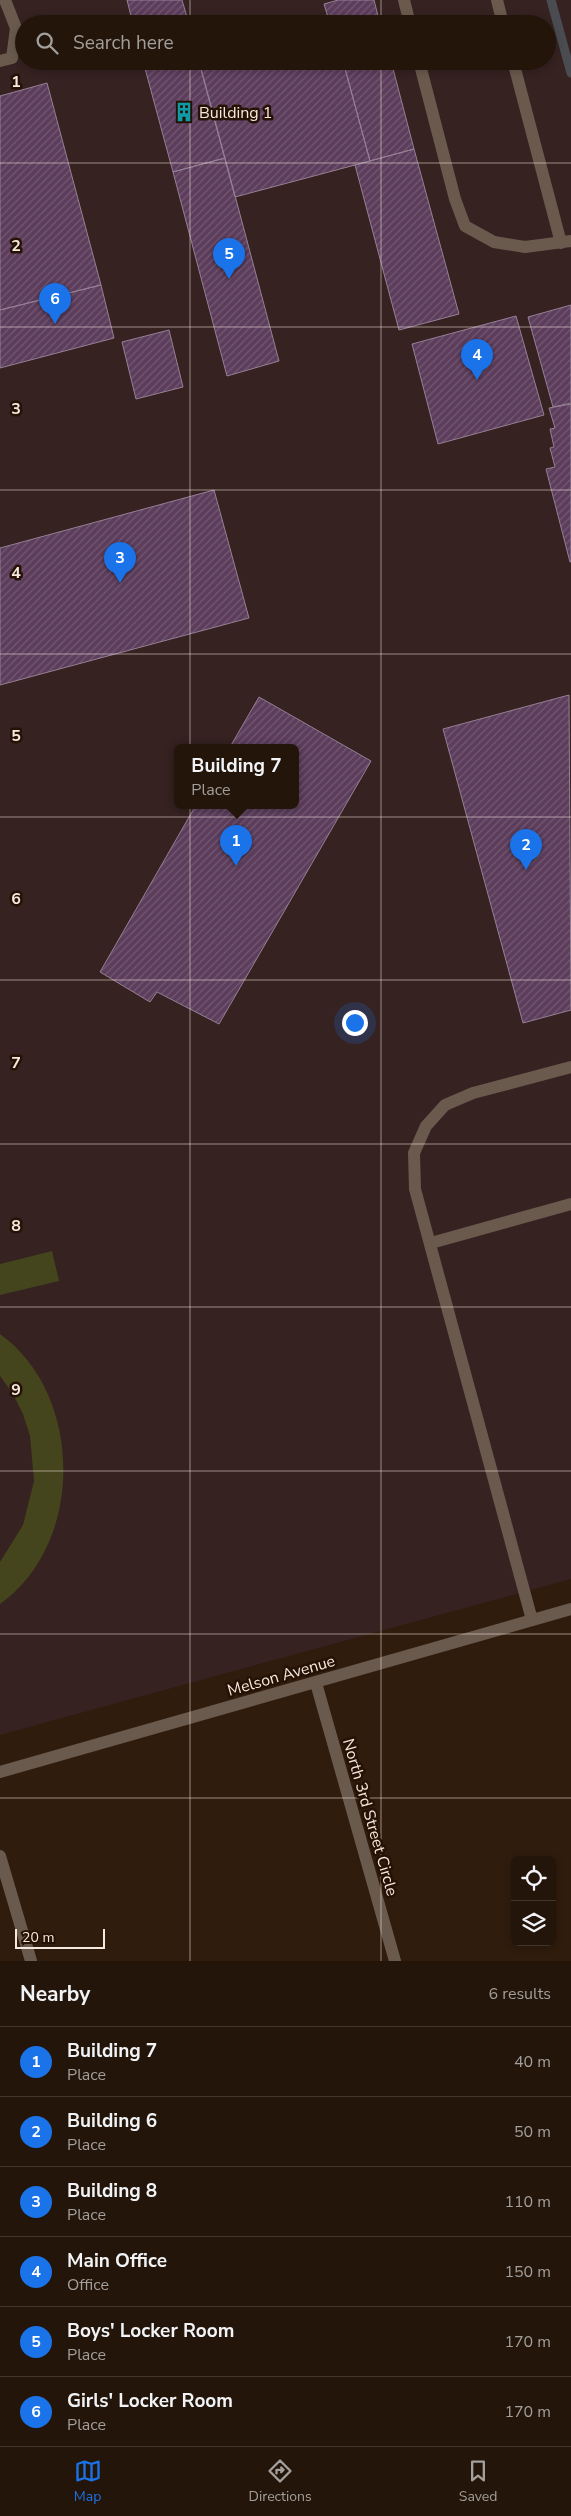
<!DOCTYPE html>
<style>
:root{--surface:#23150a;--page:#2b1e13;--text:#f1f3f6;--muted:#a39f9c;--line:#40342b;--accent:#1a73e8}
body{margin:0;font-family:"Nunito Sans",sans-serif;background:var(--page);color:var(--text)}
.controls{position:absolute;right:15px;bottom:15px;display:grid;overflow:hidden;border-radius:8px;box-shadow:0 2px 8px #0003}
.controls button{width:45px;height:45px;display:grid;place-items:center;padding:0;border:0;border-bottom:1px solid var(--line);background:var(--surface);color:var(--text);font:25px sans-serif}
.scale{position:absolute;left:15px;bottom:12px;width:90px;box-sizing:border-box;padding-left:5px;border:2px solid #f5e8de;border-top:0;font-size:14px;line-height:18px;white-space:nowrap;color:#f5e8de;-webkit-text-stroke:4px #251204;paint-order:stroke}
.you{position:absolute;left:354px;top:1022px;width:18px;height:18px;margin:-12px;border:4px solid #fff;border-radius:50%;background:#1a73e8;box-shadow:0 0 0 8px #1a73e833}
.badge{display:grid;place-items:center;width:32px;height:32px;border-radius:50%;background:var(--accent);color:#fff;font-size:16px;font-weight:700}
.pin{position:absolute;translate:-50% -41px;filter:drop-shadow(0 1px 2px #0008)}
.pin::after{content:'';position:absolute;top:26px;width:18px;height:15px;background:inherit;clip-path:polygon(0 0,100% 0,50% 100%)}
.popup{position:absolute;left:174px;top:744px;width:125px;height:65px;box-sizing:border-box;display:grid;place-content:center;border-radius:8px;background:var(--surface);filter:drop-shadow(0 1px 4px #0005);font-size:16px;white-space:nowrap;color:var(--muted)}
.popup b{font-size:19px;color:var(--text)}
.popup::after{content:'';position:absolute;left:50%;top:100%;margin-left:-10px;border:10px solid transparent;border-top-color:var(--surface)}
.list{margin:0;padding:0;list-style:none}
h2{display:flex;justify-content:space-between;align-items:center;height:65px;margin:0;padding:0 20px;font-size:21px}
h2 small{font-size:16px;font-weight:400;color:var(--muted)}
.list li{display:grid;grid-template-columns:32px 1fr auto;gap:15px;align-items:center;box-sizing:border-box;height:70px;padding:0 20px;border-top:1px solid var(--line)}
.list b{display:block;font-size:19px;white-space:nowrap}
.list p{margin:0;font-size:16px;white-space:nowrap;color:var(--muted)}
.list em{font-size:16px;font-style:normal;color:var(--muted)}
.icon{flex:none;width:28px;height:28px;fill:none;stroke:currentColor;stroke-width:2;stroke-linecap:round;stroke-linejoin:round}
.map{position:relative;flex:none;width:571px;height:1961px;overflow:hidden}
.search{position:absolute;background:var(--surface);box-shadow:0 2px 8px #0003;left:15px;right:15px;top:15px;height:55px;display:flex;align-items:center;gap:12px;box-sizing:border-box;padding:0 18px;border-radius:28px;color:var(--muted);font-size:19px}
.sheet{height:485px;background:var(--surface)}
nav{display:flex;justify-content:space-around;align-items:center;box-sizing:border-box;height:70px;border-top:1px solid var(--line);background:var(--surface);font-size:14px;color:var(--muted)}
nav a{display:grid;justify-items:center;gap:2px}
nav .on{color:var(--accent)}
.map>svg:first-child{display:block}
.education{fill:#352221;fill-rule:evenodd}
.pitch{fill:#44451d}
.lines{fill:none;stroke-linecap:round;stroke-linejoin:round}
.stream{stroke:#4a4c51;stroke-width:9}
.building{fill:url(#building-hatch);stroke:#958094}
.service{stroke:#6a5a4e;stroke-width:12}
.minor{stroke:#6a5a4e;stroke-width:12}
.tertiary{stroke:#6a5a4e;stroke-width:12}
.grid{fill:none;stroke:#f5e8de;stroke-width:1;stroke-opacity:0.55}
.labels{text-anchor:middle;stroke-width:5;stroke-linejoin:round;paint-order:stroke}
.poi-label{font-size:16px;fill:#f5e8de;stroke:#251204;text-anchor:start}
.street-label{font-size:16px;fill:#f5e8de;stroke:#251204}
.grid-label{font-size:16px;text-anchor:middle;font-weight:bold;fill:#f5e8de;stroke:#251204;stroke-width:5;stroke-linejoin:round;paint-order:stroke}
</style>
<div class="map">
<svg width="571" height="1961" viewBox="0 0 571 1961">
<defs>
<pattern id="building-hatch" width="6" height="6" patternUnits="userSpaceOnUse" patternTransform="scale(1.25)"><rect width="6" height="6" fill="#5c3d5c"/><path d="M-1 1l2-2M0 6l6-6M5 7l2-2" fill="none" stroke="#745973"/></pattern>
</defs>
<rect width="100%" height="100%" fill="#2f1c0d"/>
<path class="education" d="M0,0H571V1579L0,1735ZM24,24H547V61H24ZM177,747H295V805H177Z"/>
<path class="pitch" d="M52,1251L59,1281L0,1295V1264Z
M0,1334C84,1394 85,1544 0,1604V1562L23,1525L34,1481L30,1436L23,1414L13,1394L0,1376Z"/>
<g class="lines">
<path class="stream" d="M551,0L571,73"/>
</g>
<path class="building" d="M127,0H182L189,24H133Z
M338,0H374L380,24H330L324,4Z
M143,61H199L225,158L173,172Z
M216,61H343L370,161L235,197L200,66Z
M343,61H391L414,149L370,161Z
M47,83L101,285L0,310V96Z
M414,149L459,314L399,330L355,165Z
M225,158L279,361L227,376L173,172Z
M101,285L114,338L0,368V310Z
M571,305V403L553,407L528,317Z
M516,316L544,415L438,444L412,344Z
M169,330L183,387L136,399L122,342Z
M571,404V562H570L546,469L555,467L550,448L554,447L550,429L555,428L549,408Z
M214,490L249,618L0,685V548Z
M569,695L571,1010L523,1023L443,729Z
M259,697L371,761L219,1024L157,992L150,1002L100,972L196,805H295V747H230Z"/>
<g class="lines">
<path class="service" d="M404,0L410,24
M497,0L503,24
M0,61L12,58L16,28L5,0
M419,61L455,199L465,226L494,242L525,247L571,241
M513,61L561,243
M431,1243L571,1204
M532,1620L415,1189L414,1153L426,1126L445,1105L473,1093L571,1067"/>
<path class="minor" d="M316,1683L395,1961
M0,1856L31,1961"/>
<path class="tertiary" d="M0,1772L571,1609"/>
</g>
<path class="grid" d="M190,0V24M381,0V24M190,61V1961M381,61V1961M0,163H571M0,327H571M0,490H571M0,654H571M0,817H571M0,980H571M0,1144H571M0,1307H571M0,1471H571M0,1634H571M0,1798H571"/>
<defs>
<symbol id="building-bare" viewBox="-9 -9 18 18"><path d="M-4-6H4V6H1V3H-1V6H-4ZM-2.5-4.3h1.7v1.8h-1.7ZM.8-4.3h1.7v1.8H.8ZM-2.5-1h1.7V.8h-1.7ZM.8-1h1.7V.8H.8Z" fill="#0f9aa8" stroke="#251204" stroke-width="2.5" paint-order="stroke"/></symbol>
</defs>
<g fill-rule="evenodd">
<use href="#building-bare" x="170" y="98" width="28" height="28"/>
</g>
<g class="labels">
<g class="poi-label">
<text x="199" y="118">Building 1</text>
</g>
<g class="street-label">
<text transform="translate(281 1675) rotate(-16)" y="6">Melson Avenue</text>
<text transform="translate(371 1817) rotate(74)" y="6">North 3rd Street Circle</text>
</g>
</g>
<g class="grid-label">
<text x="16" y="87">1</text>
<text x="16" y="251">2</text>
<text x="16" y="414">3</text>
<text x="16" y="578">4</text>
<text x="16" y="741">5</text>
<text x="16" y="904">6</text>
<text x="16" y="1068">7</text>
<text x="16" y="1231">8</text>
<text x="16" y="1395">9</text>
</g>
</svg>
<div class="controls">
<button><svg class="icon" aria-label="locate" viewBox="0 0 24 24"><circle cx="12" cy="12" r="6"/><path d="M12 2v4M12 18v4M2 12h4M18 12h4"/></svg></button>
<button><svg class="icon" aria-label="layers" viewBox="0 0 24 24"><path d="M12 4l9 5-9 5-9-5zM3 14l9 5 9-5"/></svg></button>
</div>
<div class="scale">20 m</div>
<div class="you"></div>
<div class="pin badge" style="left:236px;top:866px">1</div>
<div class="popup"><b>Building 7</b>Place</div>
<div class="pin badge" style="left:526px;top:870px">2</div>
<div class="pin badge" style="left:120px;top:583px">3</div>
<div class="pin badge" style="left:477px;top:380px">4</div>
<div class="pin badge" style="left:229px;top:279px">5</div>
<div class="pin badge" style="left:55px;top:324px">6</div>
<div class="search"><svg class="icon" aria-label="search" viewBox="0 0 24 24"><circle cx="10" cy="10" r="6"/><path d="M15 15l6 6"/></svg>Search here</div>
</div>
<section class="sheet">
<h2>Nearby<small>6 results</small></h2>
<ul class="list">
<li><span class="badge">1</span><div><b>Building 7</b><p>Place</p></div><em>40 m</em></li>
<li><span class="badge">2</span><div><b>Building 6</b><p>Place</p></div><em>50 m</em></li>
<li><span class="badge">3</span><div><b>Building 8</b><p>Place</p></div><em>110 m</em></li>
<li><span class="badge">4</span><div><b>Main Office</b><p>Office</p></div><em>150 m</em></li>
<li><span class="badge">5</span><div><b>Boys' Locker Room</b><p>Place</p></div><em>170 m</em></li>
<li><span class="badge">6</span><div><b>Girls' Locker Room</b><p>Place</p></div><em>170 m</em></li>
</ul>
</section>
<nav>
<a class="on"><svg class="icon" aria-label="map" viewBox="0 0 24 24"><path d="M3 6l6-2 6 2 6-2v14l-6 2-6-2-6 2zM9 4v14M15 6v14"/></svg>Map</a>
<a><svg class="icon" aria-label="directions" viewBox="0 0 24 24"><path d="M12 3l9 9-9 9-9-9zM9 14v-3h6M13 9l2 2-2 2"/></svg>Directions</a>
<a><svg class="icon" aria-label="saved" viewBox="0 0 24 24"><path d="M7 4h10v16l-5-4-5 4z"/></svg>Saved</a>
</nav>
